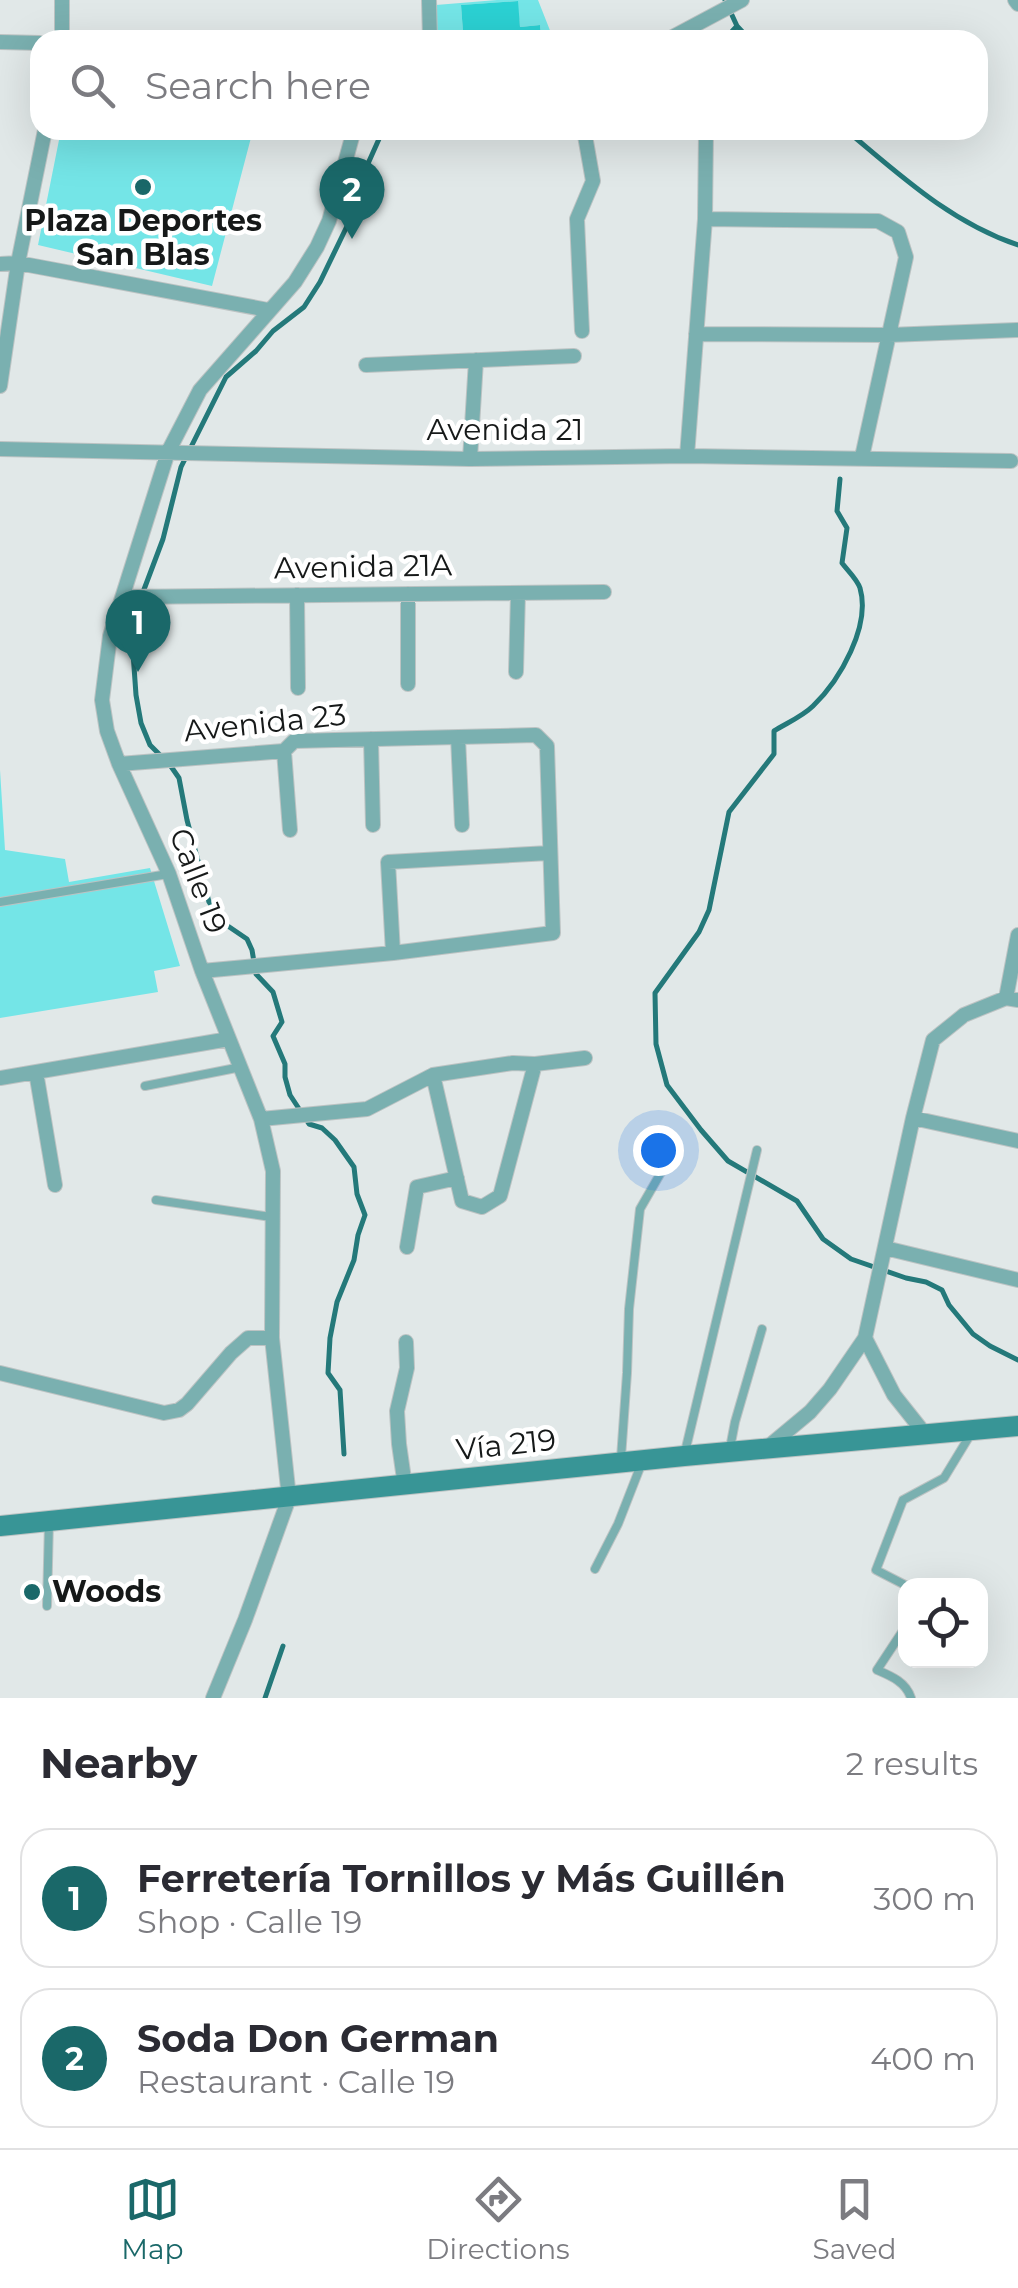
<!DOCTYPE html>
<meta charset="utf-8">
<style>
:root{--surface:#fff;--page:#f7f7f7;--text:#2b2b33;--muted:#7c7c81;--line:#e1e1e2;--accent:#1a6869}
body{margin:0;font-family:Montserrat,sans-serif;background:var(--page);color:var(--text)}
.controls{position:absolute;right:30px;bottom:30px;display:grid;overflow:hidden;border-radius:20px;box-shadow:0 10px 40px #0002}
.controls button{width:90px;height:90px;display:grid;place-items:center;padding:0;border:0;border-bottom:2px solid var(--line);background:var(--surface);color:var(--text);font:50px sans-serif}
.you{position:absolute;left:658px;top:1150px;width:35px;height:35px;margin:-25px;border:8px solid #fff;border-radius:50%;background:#1a73e8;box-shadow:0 0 0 15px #1a73e833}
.badge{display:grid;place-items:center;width:65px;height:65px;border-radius:50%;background:var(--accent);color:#fff;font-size:32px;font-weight:700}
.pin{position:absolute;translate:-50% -82px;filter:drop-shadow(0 2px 5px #0008)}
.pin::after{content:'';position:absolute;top:52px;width:35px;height:30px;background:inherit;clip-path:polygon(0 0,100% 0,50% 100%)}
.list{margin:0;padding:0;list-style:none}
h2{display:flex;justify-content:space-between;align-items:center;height:130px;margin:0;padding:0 40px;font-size:42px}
h2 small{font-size:32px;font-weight:400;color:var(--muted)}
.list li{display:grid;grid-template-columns:65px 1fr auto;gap:30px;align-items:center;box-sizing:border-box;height:140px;margin:0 20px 20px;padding:0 20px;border:2px solid var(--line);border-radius:30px}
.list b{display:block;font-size:38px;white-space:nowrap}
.list p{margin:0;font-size:32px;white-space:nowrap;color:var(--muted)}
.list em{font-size:32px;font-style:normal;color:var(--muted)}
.icon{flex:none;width:55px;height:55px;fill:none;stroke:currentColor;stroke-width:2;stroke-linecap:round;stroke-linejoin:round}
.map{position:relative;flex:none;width:1018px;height:1698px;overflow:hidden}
.search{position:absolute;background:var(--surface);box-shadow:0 10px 40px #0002;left:30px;right:30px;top:30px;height:110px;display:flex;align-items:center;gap:25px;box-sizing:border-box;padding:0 35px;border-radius:30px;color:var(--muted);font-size:38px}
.sheet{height:450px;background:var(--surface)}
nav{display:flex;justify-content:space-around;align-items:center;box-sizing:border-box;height:140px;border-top:2px solid var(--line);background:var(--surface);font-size:28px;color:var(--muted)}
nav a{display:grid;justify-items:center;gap:5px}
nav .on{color:var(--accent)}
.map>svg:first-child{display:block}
.green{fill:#74e5e7}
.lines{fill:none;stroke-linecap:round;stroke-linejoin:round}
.stream{stroke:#24797a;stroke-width:5}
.building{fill:#2bd1d3}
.service-casing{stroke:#bcc3c3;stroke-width:10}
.minor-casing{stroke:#bcc3c3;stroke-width:16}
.secondary-casing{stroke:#bcc3c3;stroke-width:22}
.service{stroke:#7ab0b0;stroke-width:8}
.minor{stroke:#7ab0b0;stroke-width:14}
.secondary{stroke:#389596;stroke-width:20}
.poi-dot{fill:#1a6869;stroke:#fff;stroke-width:4}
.labels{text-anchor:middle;stroke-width:9;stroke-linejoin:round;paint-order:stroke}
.poi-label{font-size:30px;font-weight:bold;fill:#161919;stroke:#fff}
.street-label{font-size:30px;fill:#161919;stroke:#fff}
</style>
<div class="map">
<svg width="1018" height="1698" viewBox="0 0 1018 1698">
<rect width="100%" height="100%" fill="#e1e8e8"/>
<path class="green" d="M497,0H538L551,33L541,35L540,25L520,27L517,1L461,5L463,32L449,33L450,40H437L436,5Z
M61,130H253L212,286L38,245Z
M0,770L5,850L65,859L69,882L150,868L180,966L154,971L158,992L0,1018Z"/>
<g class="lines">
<path class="stream" d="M737,26L750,40
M724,40L737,26L725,0
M846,130C900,175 950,222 1018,245
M840,479L837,511L847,528L842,563C848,571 857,579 860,588C871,626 840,680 813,706C803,716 787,723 774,731V754L729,812L709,910L699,932L655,993L656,1044L667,1085L701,1130L728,1161L797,1201L823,1239L851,1259L906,1278L926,1282L942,1290L949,1305L973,1334L990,1346L1018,1360
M162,757L150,745L141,723L136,695L131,624L163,539L181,467L226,377L256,351L273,331L304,307L320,282L350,220L362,177L383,130
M170,765L179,778L187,820L209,902L222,922L247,939L252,950L256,974L273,992L282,1022L273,1036L285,1064V1077L290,1095L309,1124L322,1128L335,1140L354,1167L357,1194L365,1215L358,1235L354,1260L337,1302L330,1338L328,1373L340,1390L344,1454
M265,1698L283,1646"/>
</g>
<path class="building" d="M518,1L520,27L540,25L541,35L551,33L554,40H450L449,33L463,32L461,5Z"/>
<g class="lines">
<defs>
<path id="service" d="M0,902L168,874
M145,1086L241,1067
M156,1200L271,1217
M730,1448L735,1422L762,1329
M685,1452L757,1150
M621,1458L627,1373L629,1309L640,1209L663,1169
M595,1569L618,1524L641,1465
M907,1586L876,1570L903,1500L944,1478L972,1432
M47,1606L49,1521
M906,1626L877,1670C891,1676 906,1682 911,1698"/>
<path id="minor" d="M429,0L430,40
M1015,0L1018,4
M62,40V0
M667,40L742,0
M0,42L40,43
M705,219L878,221L898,232L906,257L862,457
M0,264L18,263L268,310
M582,331L577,219L593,181L584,130
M696,334L889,335L1017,330
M366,365L574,356
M0,386L18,263L45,130
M0,449L470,459L687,456L1011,461
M687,456L705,219L706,130
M470,459L476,360
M408,594V684
M297,595L298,688
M124,597L604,592
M516,672L518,593
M458,737L462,825
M371,739L373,825
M284,751L290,830
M119,764L284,751L294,741L536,735L547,746L553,933L393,953L202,971
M393,953L388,862L549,853
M1006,998L1018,935
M36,1072L55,1185
M433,1075L462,1201L482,1207L500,1196L535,1064
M0,1078L229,1039
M913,1118L1018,1141
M261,1119L367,1109L433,1075L513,1063L535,1064L585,1058
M407,1247L417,1187L457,1178
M885,1248L1018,1280
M865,1338L894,1395L925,1434
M0,1373L164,1413L179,1410L187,1404L231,1353L248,1338H272
M768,1447L810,1412L830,1389L865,1338L913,1118L933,1040L964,1015L1006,998L1018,1000
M405,1486L399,1444L397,1411L407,1368L406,1342
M213,1698L245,1620L289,1498L272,1338L273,1171L261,1119L202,971L169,874L119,764L107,731L102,700L110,636L168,452L200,390L295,282L317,247L329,221L354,130"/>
<path id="secondary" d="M0,1526L684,1456L1018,1426"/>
</defs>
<use href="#service" class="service-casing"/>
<use href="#minor" class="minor-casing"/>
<use href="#secondary" class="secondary-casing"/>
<use href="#service" class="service"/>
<use href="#minor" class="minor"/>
<use href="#secondary" class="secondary"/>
</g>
<g class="poi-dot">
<circle cx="143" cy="187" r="10"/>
<circle cx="32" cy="1592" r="10"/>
</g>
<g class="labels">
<g class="poi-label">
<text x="143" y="231">Plaza Deportes<tspan x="143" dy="34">San Blas</tspan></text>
<text x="52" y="1602" text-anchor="start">Woods</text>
</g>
<g class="street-label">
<text x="505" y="440">Avenida 21</text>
<text transform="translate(363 567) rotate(-1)" y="10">Avenida 21A</text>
<text transform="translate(265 723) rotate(-6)" y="10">Avenida 23</text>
<text transform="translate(198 881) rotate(69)" y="10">Calle 19</text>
<text transform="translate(506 1445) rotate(-6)" y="10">Vía 219</text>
</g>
</g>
</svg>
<div class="controls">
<button><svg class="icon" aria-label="locate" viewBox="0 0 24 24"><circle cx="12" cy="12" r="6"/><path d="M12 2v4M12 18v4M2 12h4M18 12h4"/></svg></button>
</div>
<div class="you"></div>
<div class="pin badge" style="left:138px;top:672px">1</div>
<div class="pin badge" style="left:352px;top:239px">2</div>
<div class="search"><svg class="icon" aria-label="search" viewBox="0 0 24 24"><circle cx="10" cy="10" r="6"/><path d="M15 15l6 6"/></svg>Search here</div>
</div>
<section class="sheet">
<h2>Nearby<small>2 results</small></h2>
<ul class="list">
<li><span class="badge">1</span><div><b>Ferretería Tornillos y Más Guillén</b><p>Shop · Calle 19</p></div><em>300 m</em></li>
<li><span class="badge">2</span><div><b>Soda Don German</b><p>Restaurant · Calle 19</p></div><em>400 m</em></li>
</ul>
</section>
<nav>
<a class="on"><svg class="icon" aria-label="map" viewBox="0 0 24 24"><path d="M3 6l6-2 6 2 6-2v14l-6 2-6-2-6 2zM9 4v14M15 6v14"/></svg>Map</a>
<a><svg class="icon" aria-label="directions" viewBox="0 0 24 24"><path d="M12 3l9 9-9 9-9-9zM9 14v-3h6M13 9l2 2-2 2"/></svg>Directions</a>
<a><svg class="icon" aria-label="saved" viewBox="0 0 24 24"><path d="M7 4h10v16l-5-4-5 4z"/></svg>Saved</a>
</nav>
